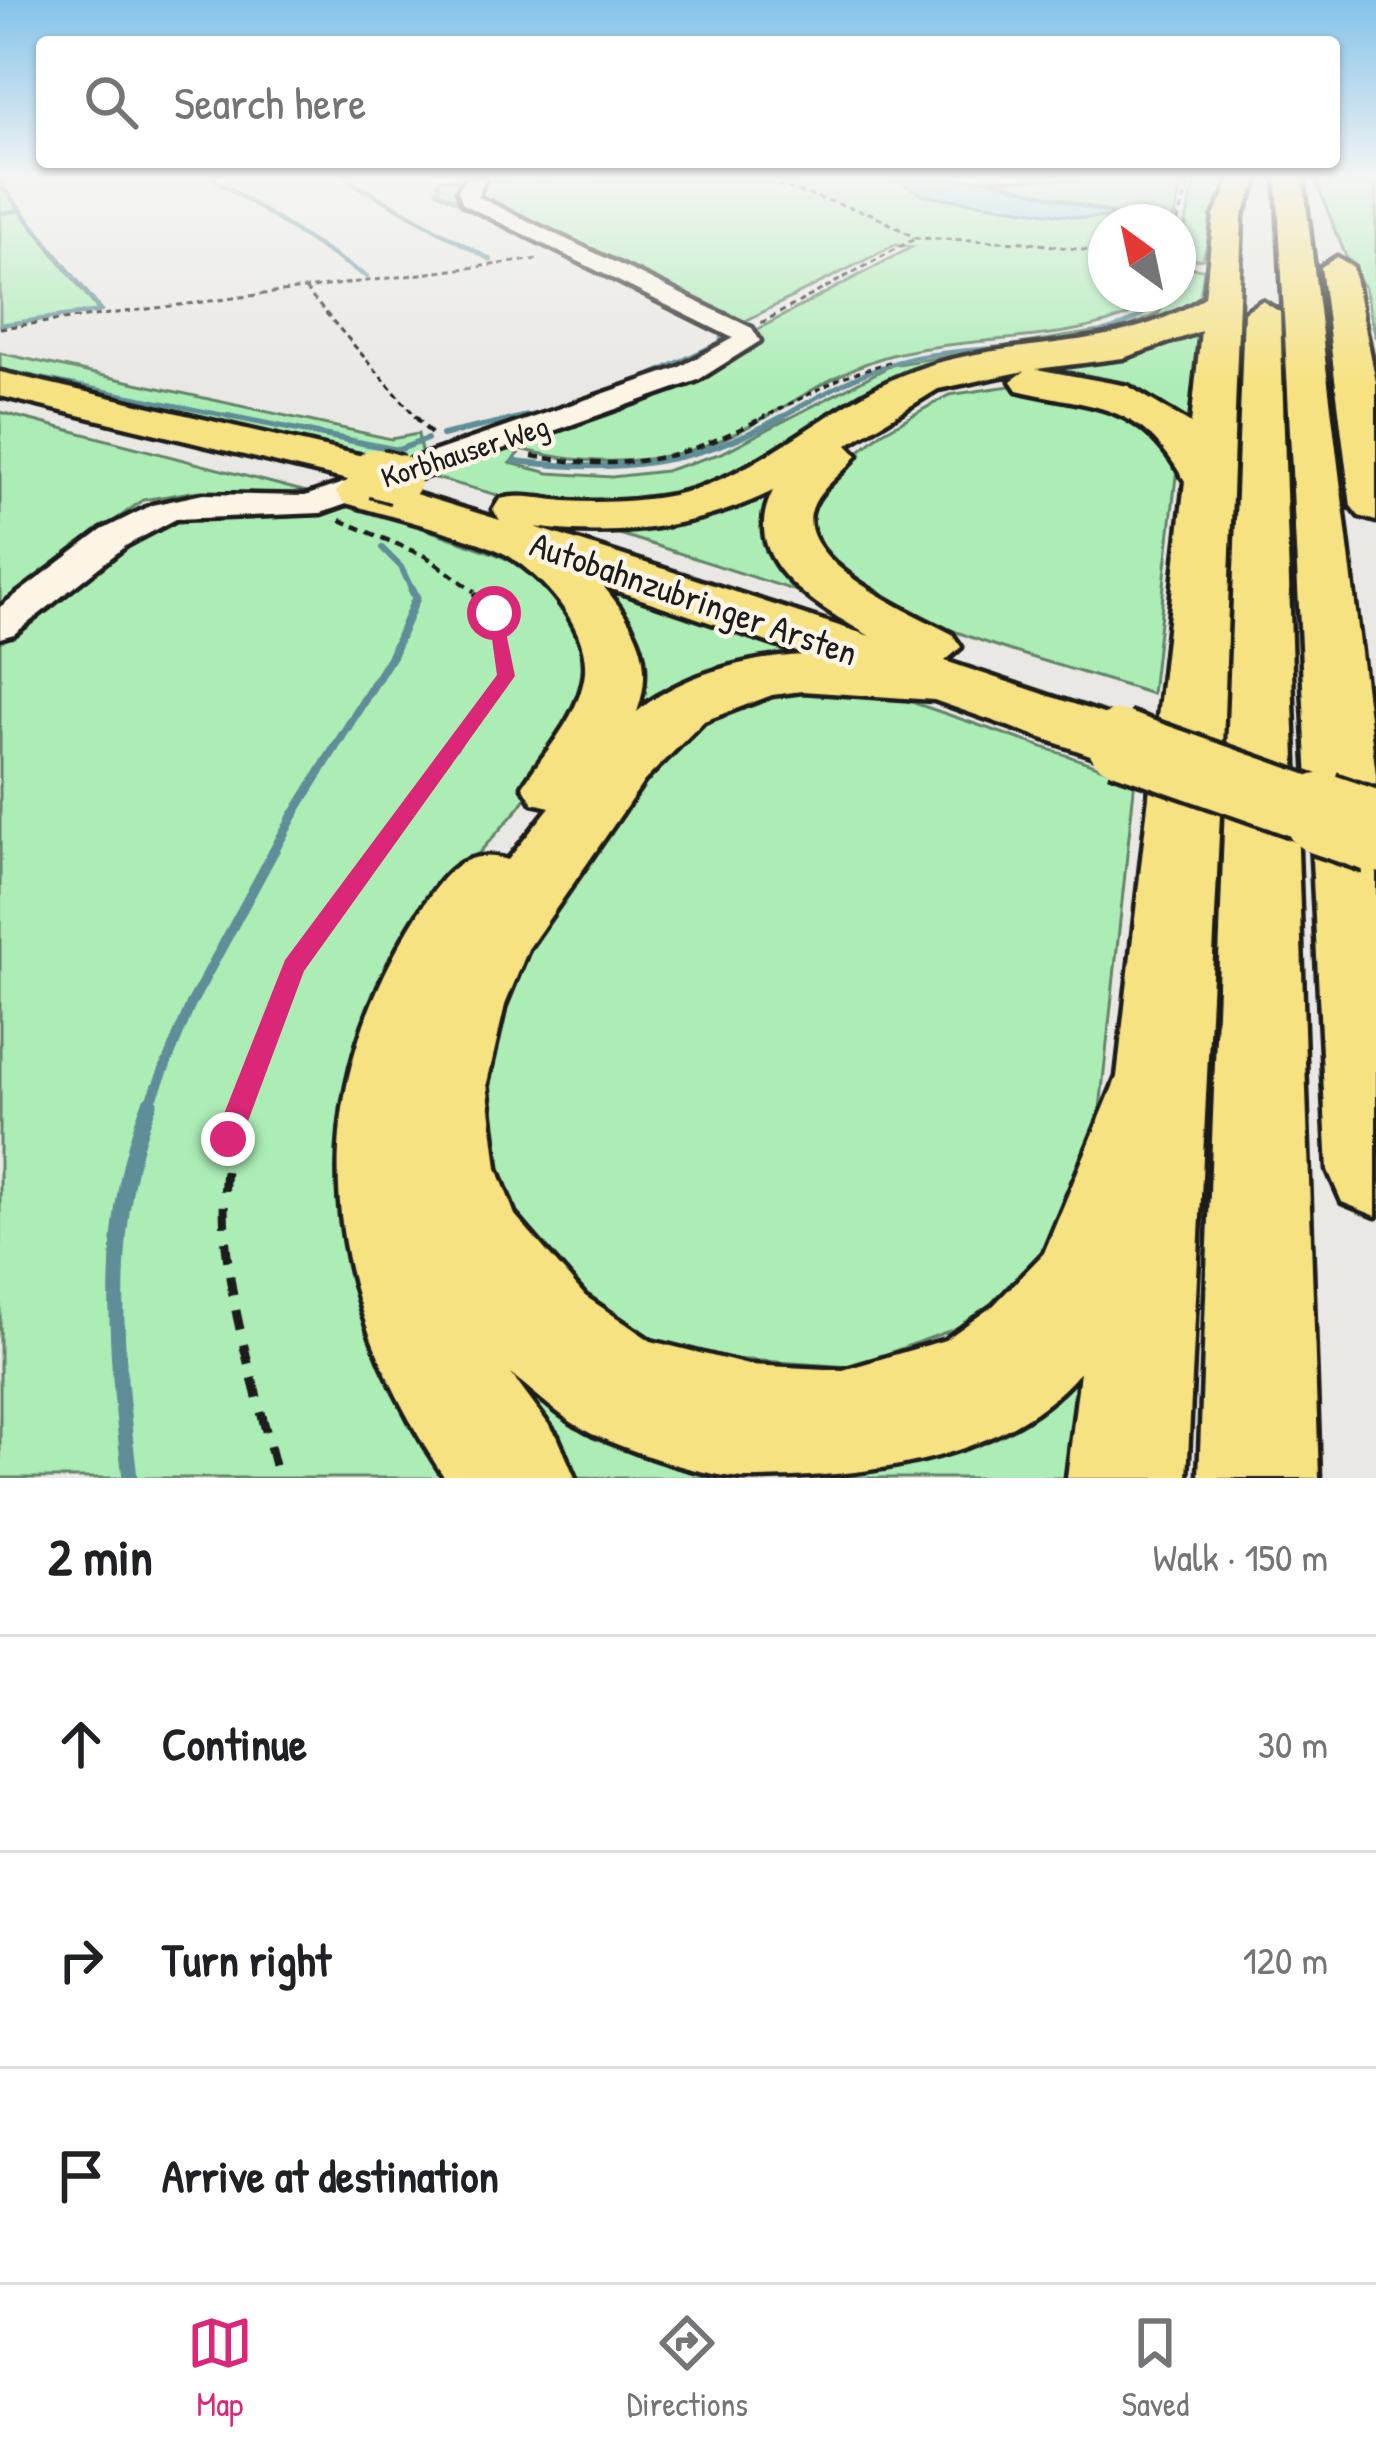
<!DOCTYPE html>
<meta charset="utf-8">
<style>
:root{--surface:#fff;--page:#f6f6f6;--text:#202124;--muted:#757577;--line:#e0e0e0;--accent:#db2777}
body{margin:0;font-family:"Patrick Hand",sans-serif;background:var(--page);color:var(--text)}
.compass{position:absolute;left:1088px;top:204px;width:108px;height:108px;border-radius:50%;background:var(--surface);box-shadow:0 3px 9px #0004;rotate:327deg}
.stop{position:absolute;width:36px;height:36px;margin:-27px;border:9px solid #db2777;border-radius:50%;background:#fff}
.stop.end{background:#db2777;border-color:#fff;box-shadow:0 3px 12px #0008}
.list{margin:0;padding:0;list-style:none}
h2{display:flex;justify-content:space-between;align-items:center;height:156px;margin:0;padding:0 48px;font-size:51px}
h2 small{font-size:39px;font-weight:400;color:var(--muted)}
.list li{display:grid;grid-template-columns:78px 1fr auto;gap:36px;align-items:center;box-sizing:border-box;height:216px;padding:0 48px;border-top:3px solid var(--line)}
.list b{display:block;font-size:45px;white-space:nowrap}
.list em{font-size:39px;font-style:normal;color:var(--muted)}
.icon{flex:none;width:66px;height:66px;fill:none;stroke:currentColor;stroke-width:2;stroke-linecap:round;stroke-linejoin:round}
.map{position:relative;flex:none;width:1376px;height:1478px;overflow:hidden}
.search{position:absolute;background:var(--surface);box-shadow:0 3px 9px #0004;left:36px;right:36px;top:36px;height:132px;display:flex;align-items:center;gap:30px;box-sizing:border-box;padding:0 42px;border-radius:12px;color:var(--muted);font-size:45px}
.sheet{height:804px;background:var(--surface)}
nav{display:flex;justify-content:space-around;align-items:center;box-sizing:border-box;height:168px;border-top:3px solid var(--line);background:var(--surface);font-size:33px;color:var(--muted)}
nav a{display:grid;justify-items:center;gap:6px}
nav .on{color:var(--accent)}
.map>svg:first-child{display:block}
.green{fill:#acedb6;stroke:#648469;stroke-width:3}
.water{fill:#8bd8ea;stroke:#5f8d98;stroke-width:3}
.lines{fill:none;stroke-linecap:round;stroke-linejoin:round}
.stream-far4{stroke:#5f8d98;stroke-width:4.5}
.stream-far3{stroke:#5f8d98;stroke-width:6}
.stream-far2{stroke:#5f8d98;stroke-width:9}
.stream-far1{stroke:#5f8d98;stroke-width:10}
.stream{stroke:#5f8d98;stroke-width:15}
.minor-casing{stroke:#1c1c1c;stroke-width:9}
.highway-casing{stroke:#1c1c1c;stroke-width:9}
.path-far4{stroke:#1c1c1c;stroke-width:3;stroke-dasharray:6 4.5;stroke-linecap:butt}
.path-far3{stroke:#1c1c1c;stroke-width:4.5;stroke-dasharray:9 6;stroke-linecap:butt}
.path-far2{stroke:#1c1c1c;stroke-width:6;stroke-dasharray:12 9;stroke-linecap:butt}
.path-far1{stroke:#1c1c1c;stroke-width:8;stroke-dasharray:15 10;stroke-linecap:butt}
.path{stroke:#1c1c1c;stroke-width:9;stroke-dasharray:20 15;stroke-linecap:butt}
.minor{fill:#fcf5e5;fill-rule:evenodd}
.highway{fill:#f7e281;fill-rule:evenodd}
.highway-bridge-far2-casing{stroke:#1c1c1c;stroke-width:54;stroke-linecap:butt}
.highway-bridge-far1-casing{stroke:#1c1c1c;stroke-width:72;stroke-linecap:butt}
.highway-bridge-casing{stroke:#1c1c1c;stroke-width:90;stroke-linecap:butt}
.highway-bridge-far2{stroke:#f7e281;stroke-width:48}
.highway-bridge-far1{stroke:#f7e281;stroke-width:63}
.highway-bridge{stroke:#f7e281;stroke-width:81}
.route{fill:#db2777}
.labels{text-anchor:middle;stroke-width:9;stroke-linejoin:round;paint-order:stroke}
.far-street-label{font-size:30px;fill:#1c1c1c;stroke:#fcf5e5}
.street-label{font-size:36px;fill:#1c1c1c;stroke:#fcf5e5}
</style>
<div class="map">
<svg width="1376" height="1478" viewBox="0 0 1376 1478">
<rect width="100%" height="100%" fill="#e9e8e4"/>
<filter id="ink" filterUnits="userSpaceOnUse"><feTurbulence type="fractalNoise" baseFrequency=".00833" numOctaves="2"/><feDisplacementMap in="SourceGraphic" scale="24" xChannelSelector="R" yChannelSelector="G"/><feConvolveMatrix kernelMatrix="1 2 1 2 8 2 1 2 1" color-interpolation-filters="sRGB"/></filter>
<g filter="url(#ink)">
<path class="green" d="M440,179H896L923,195L1084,218L1108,212L988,179H1183L1173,222H1106V294H1149L1141,310C1062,346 971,334 888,356C827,373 780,415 723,439C653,468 579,467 507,445L749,352L759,341L751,333L912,247L895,245L741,323L476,197L456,200L439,191Z
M1195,179H1234L1216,207L1203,259L1178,261Z
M1315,179H1376V338L1365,288L1347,259Z
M0,185L99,311L0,325Z
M1178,267L1204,269L1199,305L1167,330L968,362L731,481L674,498L600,505L512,499L413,472L500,445L519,454L510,463L549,473L612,477L665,471L722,453L892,365L1130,326L1158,314L1171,294H1178Z
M1211,322L1208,343L1201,346L1196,394L1202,397L1198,443C1144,373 1013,361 934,388C895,401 864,424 831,447C803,466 772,485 771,522C770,571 814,576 821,599L598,527L679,518L743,495L897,398L952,376L1119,355L1158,346Z
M0,353L391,439L418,434L422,458L392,467L0,376Z
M1023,384L1110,399L1178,458L1152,694C1039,657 902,630 810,550L803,509L812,492L881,433L949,395Z
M0,412L364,507L493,553L542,575L570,602L595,661L560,751L519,808L437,900L461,1478H0V637L151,522L212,509L197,491L143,500L0,604Z
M591,574L855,665L788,663L749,669L702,682L666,702L629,731L538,846L485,919L451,979L434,1023L424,1072L423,1114L440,1225L479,1293L534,1353L595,1407L694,1439L779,1455H874L1012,1401L1069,1343L1109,1282L1115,1283L1096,1478H558C452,1339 381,1206 424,1027C453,904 571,826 624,715C636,689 638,644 623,618C614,603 598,590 586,577Z
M815,687L897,697L1135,779L1099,1119L1088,1173L1053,1249L971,1323L851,1367L692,1356L598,1315L513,1222L484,1143L480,1052L527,945L669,737L753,695Z"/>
<path class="water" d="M896,179H988L1119,217L1084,218L923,195Z"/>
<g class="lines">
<path class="stream-far4" d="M214,179L367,277
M346,179L491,260
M439,179L437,191L556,252
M0,184L101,311L0,325
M0,213L22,210
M571,260L721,334V342L621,389
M0,370L243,419
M514,419L572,406
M778,419C821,395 864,369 912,358C986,341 1115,356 1166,294"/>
<path class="stream-far3" d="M228,416L398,450L427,439
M442,435L528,416
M516,461C615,474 695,465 784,416
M382,548L401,567L413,592"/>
<path class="stream-far2" d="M292,817L392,655L416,598L412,589"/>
<path class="stream-far1" d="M149,1106L191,1004L294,814"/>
<path class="stream" d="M130,1478C116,1358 102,1218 150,1103"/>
<defs>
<path id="minor" d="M466,179H484L478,197L752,328L760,341L698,380L321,513L176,519L127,545L14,634L0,638V607L102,530L152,505L203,494L305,496L678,368L733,338L463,204L458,190Z"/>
<path id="highway" d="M1232,179H1258L1242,216L1222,774L1187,1478H1067L1080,1372C1003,1464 855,1478 742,1478C694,1474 636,1453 592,1434C563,1420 536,1393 511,1374L557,1436L575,1478H445C322,1292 296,1109 418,914C442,877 461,846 508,860L550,807L533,803L523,786C544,752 573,724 583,684C596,635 548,581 509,556C478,537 383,515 343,502L336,492L348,480L0,396V372L393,463L399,473L386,485L500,520L493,510L500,499C523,494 541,499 564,501C600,503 637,502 673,495C768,474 834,396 924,367C1019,336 1119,353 1205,297L1214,216ZM1201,331L1191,424L1128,386L1036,369L1123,358ZM1025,371L1011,381L1017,390C1096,409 1139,400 1185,481L1117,1077L1044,1253L993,1306L945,1340L843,1370L748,1365L651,1341L585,1296L515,1215L497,1168L487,1083L505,1005L528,949L644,781L704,721L772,695L802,691L934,700L1096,757L1119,763L1142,757L1152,742L1142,727L945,661L961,647L952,634C914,614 800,565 811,513C817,488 843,475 857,455L847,445L938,389ZM773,491C737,562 816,605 870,636L535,527C616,539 699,527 773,491ZM603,586L806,655C750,657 679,675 637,712C655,660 637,627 603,586Z
M1277,179H1303L1376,775V1216L1342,1202L1328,1170Z
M1337,257L1353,267L1376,382V521L1359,516L1351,506L1321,267Z
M1262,301L1280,312L1319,1478H1199L1244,312Z"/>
</defs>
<use href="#minor" class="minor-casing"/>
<use href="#highway" class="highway-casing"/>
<path class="path-far4" d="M757,179L872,214L916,238L1024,242L1106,253
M1177,222L1190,179
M1178,265L1194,267
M305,289L418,419
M761,323L916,238
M0,328L538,259
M760,419L843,377L892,361"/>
<path class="path-far3" d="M415,416L433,436
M532,456C627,472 681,461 766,416
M340,520L427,557L475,592"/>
<path class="path-far2" d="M404,817L506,676L501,641L472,589"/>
<path class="path-far1" d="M241,1106L294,967L406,814"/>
<path class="path" d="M242,1103C196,1223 250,1359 278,1478"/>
<use href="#minor" class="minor"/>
<use href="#highway" class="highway"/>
<defs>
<path id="highway-bridge-far2" d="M376,473L397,479"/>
<path id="highway-bridge-far1" d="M1119,742L1332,817"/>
<path id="highway-bridge" d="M1323,814L1376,832"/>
</defs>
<use href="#highway-bridge-far2" class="highway-bridge-far2-casing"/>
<use href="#highway-bridge-far1" class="highway-bridge-far1-casing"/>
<use href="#highway-bridge" class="highway-bridge-casing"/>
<use href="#highway-bridge-far2" class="highway-bridge-far2"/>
<use href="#highway-bridge-far1" class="highway-bridge-far1"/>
<use href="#highway-bridge" class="highway-bridge"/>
</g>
</g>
<linearGradient id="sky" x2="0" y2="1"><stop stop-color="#83c2e9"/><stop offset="0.46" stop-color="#f5f5f3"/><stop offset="1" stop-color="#f5f5f3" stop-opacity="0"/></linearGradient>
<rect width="1376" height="386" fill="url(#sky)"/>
<path class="route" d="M488,610L502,613L515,676L304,971L238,1148H218L214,1139L285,960L497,675Z"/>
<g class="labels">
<g class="far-street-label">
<text transform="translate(465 452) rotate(-18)" y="10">Korbhauser Weg</text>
</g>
<g class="street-label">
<text transform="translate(694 598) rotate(19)" y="13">Autobahnzubringer Arsten</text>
</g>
</g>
</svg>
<svg class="compass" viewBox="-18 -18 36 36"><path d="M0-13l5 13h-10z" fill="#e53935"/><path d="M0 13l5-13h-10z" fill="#757577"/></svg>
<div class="stop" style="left:494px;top:613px"></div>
<div class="stop end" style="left:228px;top:1139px"></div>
<div class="search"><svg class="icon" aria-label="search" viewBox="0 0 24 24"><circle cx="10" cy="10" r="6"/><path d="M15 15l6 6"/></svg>Search here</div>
</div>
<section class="sheet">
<h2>2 min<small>Walk · 150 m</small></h2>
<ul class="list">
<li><svg class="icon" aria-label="ahead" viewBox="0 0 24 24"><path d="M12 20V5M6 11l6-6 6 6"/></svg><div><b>Continue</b></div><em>30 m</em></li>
<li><svg class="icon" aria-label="right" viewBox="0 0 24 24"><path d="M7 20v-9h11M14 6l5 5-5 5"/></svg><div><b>Turn right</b></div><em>120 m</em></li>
<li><svg class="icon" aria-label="arrive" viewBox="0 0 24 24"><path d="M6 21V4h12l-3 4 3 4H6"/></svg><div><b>Arrive at destination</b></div></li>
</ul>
</section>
<nav>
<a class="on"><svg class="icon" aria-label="map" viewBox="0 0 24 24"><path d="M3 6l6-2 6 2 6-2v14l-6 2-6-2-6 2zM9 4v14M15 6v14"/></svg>Map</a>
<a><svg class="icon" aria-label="directions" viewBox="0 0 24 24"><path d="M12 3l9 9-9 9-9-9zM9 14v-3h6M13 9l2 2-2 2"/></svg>Directions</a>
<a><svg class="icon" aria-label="saved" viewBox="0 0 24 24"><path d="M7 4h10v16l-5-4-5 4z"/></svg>Saved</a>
</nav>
